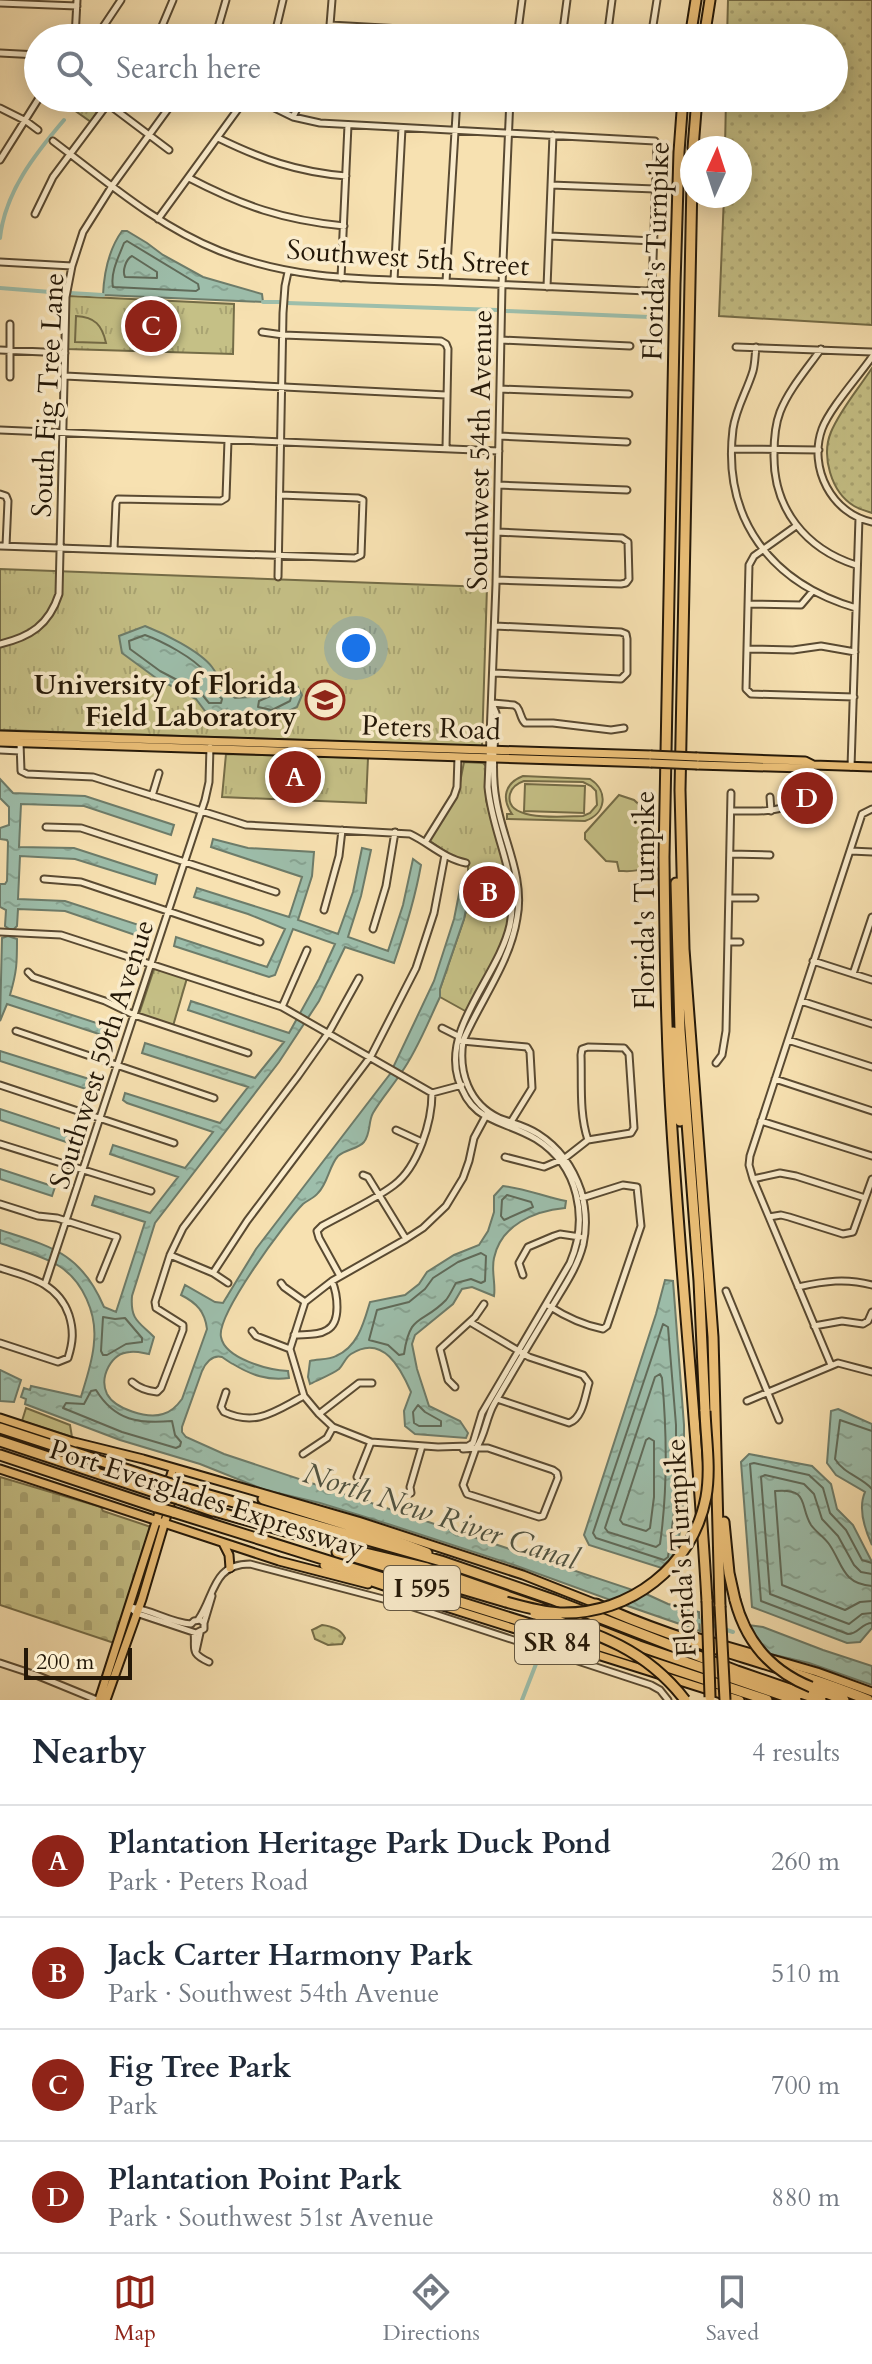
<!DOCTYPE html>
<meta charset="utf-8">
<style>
:root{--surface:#fff;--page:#f2f2f3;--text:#1f2937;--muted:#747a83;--line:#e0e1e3;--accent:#8f2418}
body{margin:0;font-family:Cardo,serif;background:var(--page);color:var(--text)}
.compass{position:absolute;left:680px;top:136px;width:72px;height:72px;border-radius:50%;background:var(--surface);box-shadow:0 4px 20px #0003;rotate:3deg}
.scale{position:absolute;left:24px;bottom:20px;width:108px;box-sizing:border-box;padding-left:8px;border:4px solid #241808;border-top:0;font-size:22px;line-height:28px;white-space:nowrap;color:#241808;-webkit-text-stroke:6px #faeccc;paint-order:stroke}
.you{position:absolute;left:356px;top:648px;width:28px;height:28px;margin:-20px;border:6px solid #fff;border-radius:50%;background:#1a73e8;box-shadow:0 0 0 12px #1a73e833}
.badge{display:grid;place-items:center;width:52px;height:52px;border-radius:50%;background:var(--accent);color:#fff;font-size:26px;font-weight:700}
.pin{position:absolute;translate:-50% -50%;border:4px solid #fff;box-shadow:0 2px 8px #0006}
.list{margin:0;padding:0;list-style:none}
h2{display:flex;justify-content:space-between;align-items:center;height:104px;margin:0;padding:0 32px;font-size:34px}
h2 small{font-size:26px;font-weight:400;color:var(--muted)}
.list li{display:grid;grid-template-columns:52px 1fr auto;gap:24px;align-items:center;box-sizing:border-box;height:112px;padding:0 32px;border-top:2px solid var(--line)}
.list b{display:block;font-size:30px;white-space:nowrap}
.list p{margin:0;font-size:26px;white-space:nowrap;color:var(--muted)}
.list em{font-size:26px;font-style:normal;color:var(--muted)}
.icon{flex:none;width:44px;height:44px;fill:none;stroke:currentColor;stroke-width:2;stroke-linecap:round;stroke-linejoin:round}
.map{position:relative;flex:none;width:872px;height:1700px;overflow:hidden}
.search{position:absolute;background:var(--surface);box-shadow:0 4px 20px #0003;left:24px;right:24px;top:24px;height:88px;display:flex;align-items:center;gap:20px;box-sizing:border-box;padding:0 28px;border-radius:44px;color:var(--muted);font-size:30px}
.sheet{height:552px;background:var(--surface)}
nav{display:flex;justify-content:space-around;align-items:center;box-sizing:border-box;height:112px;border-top:2px solid var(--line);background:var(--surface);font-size:22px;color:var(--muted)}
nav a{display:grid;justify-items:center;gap:4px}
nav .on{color:var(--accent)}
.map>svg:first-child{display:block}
.grass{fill:url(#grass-dots);stroke:#746c47;stroke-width:2}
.cemetery{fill:url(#cemetery-stones);stroke:#746c47;stroke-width:2}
.park{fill:url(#park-tufts);stroke:#746c47;stroke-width:2}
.pitch{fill:#c5c086;stroke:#746c47;stroke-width:2;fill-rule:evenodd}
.water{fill:url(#water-ripples);stroke:#6d7c6a;stroke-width:2}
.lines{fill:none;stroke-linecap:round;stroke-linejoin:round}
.shore{stroke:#606b5a;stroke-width:2}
.canal{stroke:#9dbeab;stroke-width:4}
.minor-casing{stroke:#594a32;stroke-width:9}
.major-casing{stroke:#241808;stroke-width:11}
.highway-casing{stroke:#241808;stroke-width:13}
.minor{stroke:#faeccc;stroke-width:5}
.major{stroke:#ecc078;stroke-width:7}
.highway{stroke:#ecc078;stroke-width:9}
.major-bridge-casing{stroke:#241808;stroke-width:11;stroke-linecap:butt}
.highway-bridge-casing{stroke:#241808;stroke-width:13;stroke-linecap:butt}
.major-bridge{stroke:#ecc078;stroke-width:7}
.highway-bridge{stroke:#ecc078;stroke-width:9}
.labels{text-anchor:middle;stroke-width:7;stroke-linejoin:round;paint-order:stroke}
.shield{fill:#faeccc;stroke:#645843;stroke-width:2}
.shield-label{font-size:26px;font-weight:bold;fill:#241808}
.street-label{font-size:28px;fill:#241808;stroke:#faeccc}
.poi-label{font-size:28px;font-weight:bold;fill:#241808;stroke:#faeccc;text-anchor:end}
.water-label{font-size:30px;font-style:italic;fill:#4e5241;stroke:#faeccc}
</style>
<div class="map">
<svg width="872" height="1700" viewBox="0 0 872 1700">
<defs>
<pattern id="grass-dots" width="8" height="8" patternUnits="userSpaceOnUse" patternTransform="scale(2)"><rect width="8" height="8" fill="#c5c086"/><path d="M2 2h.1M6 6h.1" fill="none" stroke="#a9a472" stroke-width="1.8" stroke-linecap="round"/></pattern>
<pattern id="cemetery-stones" width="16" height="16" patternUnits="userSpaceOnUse" patternTransform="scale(2)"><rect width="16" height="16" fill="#c5c086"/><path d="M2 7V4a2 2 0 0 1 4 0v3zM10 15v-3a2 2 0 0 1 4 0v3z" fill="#a9a472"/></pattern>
<pattern id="park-tufts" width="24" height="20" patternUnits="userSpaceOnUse" patternTransform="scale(2)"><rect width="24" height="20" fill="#c5c086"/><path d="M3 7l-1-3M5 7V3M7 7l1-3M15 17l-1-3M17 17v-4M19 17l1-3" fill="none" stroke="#a9a472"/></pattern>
<pattern id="water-ripples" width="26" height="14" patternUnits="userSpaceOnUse" patternTransform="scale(2)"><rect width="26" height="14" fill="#9dbeab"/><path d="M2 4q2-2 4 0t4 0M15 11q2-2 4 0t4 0" fill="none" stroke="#87a392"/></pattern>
</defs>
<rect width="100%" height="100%" fill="#f7e1b1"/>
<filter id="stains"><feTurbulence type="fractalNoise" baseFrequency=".0025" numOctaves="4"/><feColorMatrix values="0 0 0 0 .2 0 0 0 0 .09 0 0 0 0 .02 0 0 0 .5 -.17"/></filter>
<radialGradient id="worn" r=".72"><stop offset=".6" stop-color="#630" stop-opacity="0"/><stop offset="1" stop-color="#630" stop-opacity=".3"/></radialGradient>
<path class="grass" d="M728,0H872V325L719,316L724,196H740V148H725L726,98H834V38H727Z
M872,368V513C866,511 859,509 854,506C831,492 821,456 831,432C840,410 859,388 872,368Z
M322,1625C331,1626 341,1629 345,1638L342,1644L328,1645L315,1639L312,1630Z"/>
<path class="cemetery" d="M0,1477L101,1507L103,1511L151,1527L114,1643L0,1605Z"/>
<path class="park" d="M57,98H97L102,103L91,122Z
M69,296L234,304L233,354L67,349Z
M0,569L487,587L482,746L0,730Z
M226,754L368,758L366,803L222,797Z
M464,762L483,763L486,766V800L508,877V919L505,937L498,953L467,1012L440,997V989L464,919L472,884L468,883V862L455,858L430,841V837L459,788Z
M813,775L821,778L808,815L785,814L805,790Z
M159,968L187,978L173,1026L139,1014L154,969Z
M26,1408L70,1425L72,1437L22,1421Z"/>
<path class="pitch" d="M76,316C95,317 102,325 106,343L75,342Z
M523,776L590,779C609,791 606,814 585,821L507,819V814H512C501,798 505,783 523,776ZM524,781L583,782L591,786L596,791L597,805L590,813L583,816C566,816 503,823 510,794C512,786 518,783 524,781Z
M525,784L585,786L584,813L524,811Z
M619,795L634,800L646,811V863C641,873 629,871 619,871L617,862L606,861L585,839V833Z"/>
<path class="water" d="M122,231H127L147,243L163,255L203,277L262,294L263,302L103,295C104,273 109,249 122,231Z
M145,626C163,633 200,651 212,667C222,680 221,687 235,698L250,697L285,680L295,682L302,695L297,707L274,718L205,711L196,699L156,678L122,653L119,636Z
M0,779L13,793L85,796L174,825L171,835L84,806L21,804L19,847L74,848L157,875L155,884L75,859L20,856L18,899L65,901L142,926L138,936L65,911L18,909L17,926L13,930L9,929L5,926L6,910L0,907V884H5L7,881L8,842L7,840L0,839V828L9,825V807L0,798Z
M213,839L248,848L314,852L312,876L298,920L338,934L353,892L362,848L371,850L361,896L348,937L388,951L403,905L413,859L421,865C415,899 405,931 394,963L345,947L319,1001L279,1062L155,1223L132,1296C130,1320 139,1322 154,1337L149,1354C143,1353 136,1351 130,1352C111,1353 99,1377 107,1394C115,1409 147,1419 163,1414C171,1412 177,1406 182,1399L207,1329C205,1312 197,1303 181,1295L185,1285L215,1302L223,1303L256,1249L390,1074L434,981L454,919L461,884L471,886L464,919L440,989V997C428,1022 417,1051 401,1073C392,1087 381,1099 373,1113C368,1122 371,1133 364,1142C358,1149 346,1149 338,1156C329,1166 328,1183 318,1193C314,1198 308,1200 303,1204C286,1221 216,1315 221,1337C225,1359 269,1370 288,1371L289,1378C268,1381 251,1375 233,1364C232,1364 222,1357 222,1357C212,1354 205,1364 202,1371L182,1427V1432L186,1437L224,1454L636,1591L613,1601L514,1565L391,1525L320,1503L265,1490L200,1464L120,1440L25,1404L26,1399L21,1397L24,1388L30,1390L31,1386L81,1397C86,1379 93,1361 94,1342C97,1314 83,1281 59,1266C41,1255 20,1250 0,1243V1230C52,1247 81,1253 104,1307L116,1312L145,1222L92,1205L95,1196L150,1213L178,1177L110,1154L113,1145L185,1168L213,1132L127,1103L123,1100L125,1093L220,1123L248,1087L142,1053L145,1043L255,1078L284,1042L188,1010L191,1001L289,1033L319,979L335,944L293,929L275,975L269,977L174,946L176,937L267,967L285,929L248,914L194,897L197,888L289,917L302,877L211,847Z
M8,936L17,939C17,963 17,971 10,995L106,1026L102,1035L7,1004L0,1021L2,938Z
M0,1051L89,1079L86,1089L0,1061Z
M0,1109L73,1133L69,1143L0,1120Z
M0,1169L55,1187L52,1196L0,1179Z
M503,1186C524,1188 545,1197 566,1201L565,1208C534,1211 501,1225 494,1258C491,1271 496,1284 494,1296L472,1287L462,1289L453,1304L415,1335L412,1344L417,1369L429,1406L460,1421L468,1433L466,1438L415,1434L405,1426L404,1411L411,1392C401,1369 383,1333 351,1354C345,1358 344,1364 339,1369C331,1375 319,1379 310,1384L308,1377L310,1361C318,1359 329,1360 336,1356C358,1347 364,1322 370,1302L405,1295L419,1284L427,1272L454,1255L479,1245L488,1231L494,1212V1196Z
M665,1280L673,1281L684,1425V1499L675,1569L671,1571L589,1545L584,1535L656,1314Z
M0,1370L21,1380L14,1402L0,1401Z
M838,1409L872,1424V1545C865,1530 858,1508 865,1492L836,1475L827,1463L831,1411Z
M749,1454L812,1466L831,1484L837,1509L853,1525L872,1562V1628L860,1642L847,1643L752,1607L741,1462Z
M644,1593L668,1604L699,1612L700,1631L622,1604Z
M748,1625L763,1627L823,1650L872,1666V1685L809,1663L766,1653Z"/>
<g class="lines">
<path class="shore" d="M127,241L198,284L199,289L196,291L113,287C110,273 119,256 124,243Z
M132,256L157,272V278L125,277C122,271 126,259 132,256Z
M145,635C162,641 194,658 205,672C212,680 213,691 222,699L221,703H209L200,692L160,671L130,649L129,641Z
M286,689L290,690L292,694L290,701L272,710L258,707L259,701Z
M507,1195L531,1202L533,1207L504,1220L501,1216L502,1200Z
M481,1253L486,1256L485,1281L481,1283L471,1279L456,1283C453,1288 450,1295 446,1300C422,1325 410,1312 404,1354L399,1355L388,1345L369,1340L377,1310L409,1302L425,1289L433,1278L458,1262Z
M103,1317L115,1319L125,1318L142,1338V1342L126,1344L107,1355H103L101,1351Z
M663,1324L668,1327L676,1425V1498L668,1557L664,1560L596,1538L593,1533Z
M660,1374L662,1378C667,1434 668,1488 660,1544L656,1547L608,1532L605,1528L655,1377Z
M96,1390C115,1421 139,1424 172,1421L175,1435L181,1442L180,1446L176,1448L122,1432L63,1408L66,1403L84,1404L91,1391Z
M418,1405L425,1412L441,1421V1426H419L414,1423L413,1412Z
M872,1431L840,1420L835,1459C844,1474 862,1477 872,1489
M649,1438L654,1441V1497L650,1528L646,1531L623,1524L620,1520L646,1440Z
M872,1563L862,1560L846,1530L830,1513L823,1488L809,1475L754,1463L750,1464L761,1601L848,1634C859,1634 861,1623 872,1623
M872,1574L861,1572L854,1565L838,1536L822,1519L814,1494L804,1484L765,1475L761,1477L770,1594L849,1624L862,1614L872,1613
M872,1586C842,1584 843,1564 829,1544C824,1537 816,1532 811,1525C799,1505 810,1488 775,1491L782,1585L845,1610L860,1602L872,1601"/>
<path class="canal" d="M0,238C5,192 35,154 64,120
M0,288L63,293
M70,293L103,295
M263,302H280
M287,303L497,310
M506,311L649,317
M696,1620L733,1632
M522,1700L536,1664"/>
<defs>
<path id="minor" d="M0,3L77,6
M330,25L455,32L462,38
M99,33L121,0
M75,38L77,0
M157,38L173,0
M215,38L226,0
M274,38L283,0
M325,38L330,25L332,0
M517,38L522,0
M562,38L567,0
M607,38L612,0
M651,38L657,0
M0,53L38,55
M100,98L169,150
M0,108L26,121L38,130
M293,117L302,98
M218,138C261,159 297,172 346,176
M53,141C106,181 157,226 220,251C297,281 366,279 447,282C514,285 580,288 647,291L652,289L657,144L655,141L320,123L293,117L254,98
M0,160L39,98
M189,178C243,206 283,220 344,226
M551,185L655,189
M35,214L53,177L112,98
M158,219L246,98
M550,236L654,241
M0,262L72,266
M341,278L348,125
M394,280L402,128
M446,282L457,98
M547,287L553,135
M262,332L283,335L441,341L446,344L448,349L446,448
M501,340L630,346
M736,347L872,352
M756,347C755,355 755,364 753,371C747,391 736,408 733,429C722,519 771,583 856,608
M821,349C807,369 789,389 780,412C775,425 774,440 774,454C773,509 806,549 856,565
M0,350L65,353
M872,357C858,377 830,408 822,429C808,468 832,514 872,522
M65,376L446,395
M10,377V324
M500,389L629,394
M0,430L499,451
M499,436L627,442
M732,449L819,450
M498,485L627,490
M0,494L6,496L8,501L6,546
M796,526L754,556L749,565L746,689L751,694L854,697
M0,546L355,558L361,555L363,500L358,498L280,495
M114,549L116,503L118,499L221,501L226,498L228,440
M278,577L283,313L285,286L288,272
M496,580L621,584L626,583L629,579L628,542L622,538L497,532
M748,604L801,605L812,592
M0,644C30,637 49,625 59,594L66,297L72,266L83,232L112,186L176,98
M748,649L793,650L821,646L855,652
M494,673L621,679L627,673V639L626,634L621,632L495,626
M493,703L514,705L517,707
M517,707C521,712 520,718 525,723H553L611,730L624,728
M20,742L21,771L27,774L93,777L246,825L410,834C429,843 445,859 466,863
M0,750L20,751
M851,767L859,518
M152,796L159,773
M770,797L771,811
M731,811C776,811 798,816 812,766
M46,827L81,828L276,892
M426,841L454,796L457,787L458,757
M851,851L872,852
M730,854L770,855
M44,879L81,882L260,942
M729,898H755
M324,910L339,856L342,830
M373,929L386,886L395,832
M0,932L61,935L282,1007L432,1093L462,1085
M728,942H740
M813,961L872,980
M28,972L33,977L105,1001L134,1015L248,1053
M853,974L872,917
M801,1001L872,1024
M282,1007L307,950
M442,1028L458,1036
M16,1031L214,1098
M788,1040L872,1067
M462,1041L527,1047L530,1052L532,1088L511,1122
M716,1063L722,1055L726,1031L731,793
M775,1079L872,1111
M0,1085L174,1143
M488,1112L474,1138L469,1161L463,1178L446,1206L423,1228L406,1239L332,1281L305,1302L290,1349L304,1396L319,1414L333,1427L371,1442L438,1447L468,1446L473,1443L482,1413L570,1263C589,1219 579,1166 536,1139C503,1119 471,1124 458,1078C443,1026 499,975 510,925C520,876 492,835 488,787L496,584L502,285L510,98
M761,1121L872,1156
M396,1130L422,1142
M0,1144L151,1191
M505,1157L544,1167L565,1158L588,1140L631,1133L634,1128L629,1054L624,1048L588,1047L582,1049L581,1055C582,1083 579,1114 588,1140
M363,1175L368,1177L406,1239
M753,1179L780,1173L796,1176L865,1198
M0,1204L38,1216L57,1218L117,1237L100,1279
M769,1217L781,1215L789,1217L843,1234L853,1232L872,1179
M170,1255L213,1273L228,1283
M0,1268C29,1277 58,1283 69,1315C74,1331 73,1342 68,1358L58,1362L0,1343
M213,1273L247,1221L371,1056L416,968L434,913L445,855
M523,1275L519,1263L528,1247L554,1236L560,1234L580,1237
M340,1276L319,1238L317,1231L322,1226C345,1213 373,1201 394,1185C418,1167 432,1122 432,1093
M281,1283L284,1287L305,1302
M45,1284L205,800L209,782L210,747
M798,1287C825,1281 846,1278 872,1285
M726,1291L779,1420
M549,1306C566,1317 583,1325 603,1329L607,1326L641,1226L637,1187L623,1185L582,1198
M470,1322L529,1357L583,1375L589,1383C585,1396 583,1418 569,1423L497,1399
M814,1326L842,1321L863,1324L868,1321L872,1312
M252,1331L256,1336L290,1349
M294,1335C305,1334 318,1336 327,1330C342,1322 337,1293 332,1281
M831,1365L753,1179L749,1165L750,1156L862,814L872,809
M132,1382C139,1388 147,1391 157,1392L161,1388L183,1330V1325L156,1308L155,1302L170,1255L183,1228L298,1076L329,1032L359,978
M455,1387L448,1380L440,1349L475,1317L484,1304
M226,1392L221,1407L224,1412C257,1427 275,1411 304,1396
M747,1401L838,1363L872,1372
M319,1414L359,1383H372
M476,1448H488L553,1470L557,1473L558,1478L543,1516L539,1517L467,1494L463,1485Z
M463,1449L476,1448C485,1436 486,1418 494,1404C512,1373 531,1341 550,1310C562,1289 577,1269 583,1245C587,1227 586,1209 581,1191C573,1167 560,1148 538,1134C526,1126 512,1123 499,1118C469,1104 458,1072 463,1041C480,1001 510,963 517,918C525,876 502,839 496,799C491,771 495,741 496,713L493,706
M303,1454L327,1438L333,1427
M357,1477L371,1442
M411,1493L410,1487L422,1446
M130,1607C151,1609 170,1623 191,1624L194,1621L200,1620L204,1623V1629L196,1633L136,1613Z
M198,1620C215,1596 212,1564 250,1564L410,1606L651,1685L660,1690L668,1700
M204,1623L212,1596
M194,1633C196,1649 189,1653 209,1662
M196,1651L200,1633
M0,1663L36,1675L97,1700"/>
<path id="major" d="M0,735L651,755
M0,742L651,763
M697,757L805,761L813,765L872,767
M697,765L804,768L813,765
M0,1418L76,1443
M74,1442L143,1459L358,1521L523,1575L599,1605
M0,1469L279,1561L368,1584
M223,1543L229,1555L230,1568
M411,1596L740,1700
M682,1633L817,1672L872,1692
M99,1700L172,1472
M106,1700L142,1599L179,1474"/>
<path id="highway" d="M690,38L696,0
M704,38L710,0
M683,98L679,152L675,284L664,857C665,948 666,1039 672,1130C682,1287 698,1444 707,1601
M693,148L697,98
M692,180L680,790L684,949L713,1337L720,1606
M676,883L680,1030L699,1281L705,1411
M673,1032L680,1121
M0,1428L165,1482
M0,1441L160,1494
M0,1455L156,1507
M181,1487L441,1561L554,1600L737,1671L821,1700
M178,1499L213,1511
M263,1499L383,1536L427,1553
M207,1509L356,1551L427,1568L541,1608
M173,1512L632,1656
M724,1522L729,1573L735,1600
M337,1552L506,1602
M325,1565L402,1591L413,1596
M596,1604C683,1645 779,1663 868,1700
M555,1613L639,1646L796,1700
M646,1660L767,1700
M811,1687L844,1700"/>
</defs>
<use href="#minor" class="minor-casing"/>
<use href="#major" class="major-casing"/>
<use href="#highway" class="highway-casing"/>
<use href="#minor" class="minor"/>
<use href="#major" class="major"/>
<use href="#highway" class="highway"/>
<defs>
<path id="major-bridge" d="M651,755L697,757
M651,763L697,765"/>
<path id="highway-bridge" d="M165,1482L181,1487
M160,1494L178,1499
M156,1507L173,1512
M735,1600C746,1642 771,1671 811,1687
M707,1601L710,1697
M506,1602C524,1607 541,1612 560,1613C630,1615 693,1566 706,1497C711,1469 706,1439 705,1411
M720,1606L725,1700
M535,1614C595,1633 644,1647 685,1700"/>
</defs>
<use href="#major-bridge" class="major-bridge-casing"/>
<use href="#highway-bridge" class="highway-bridge-casing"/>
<use href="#major-bridge" class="major-bridge"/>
<use href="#highway-bridge" class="highway-bridge"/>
</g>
<defs>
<symbol id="university-ring" viewBox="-11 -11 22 22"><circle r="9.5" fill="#faeccc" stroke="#8f2418" stroke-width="1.5"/><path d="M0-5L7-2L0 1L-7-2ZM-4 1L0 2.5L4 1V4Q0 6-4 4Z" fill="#8f2418"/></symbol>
</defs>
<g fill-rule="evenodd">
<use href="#university-ring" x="303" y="678" width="44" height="44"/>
</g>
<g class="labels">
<g class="shield">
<rect x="384" y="1566" width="76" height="44" rx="6"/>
<rect x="515" y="1620" width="84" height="44" rx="6"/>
</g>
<g class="shield-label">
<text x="422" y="1597">I 595</text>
<text x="557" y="1651">SR 84</text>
</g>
<g class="street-label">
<text transform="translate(655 251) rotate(-88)" y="10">Florida's Turnpike</text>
<text transform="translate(408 257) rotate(4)" y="10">Southwest 5th Street</text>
<text transform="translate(47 395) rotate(-87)" y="10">South Fig Tree Lane</text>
<text transform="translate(479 450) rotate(-89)" y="10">Southwest 54th Avenue</text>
<text transform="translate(431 727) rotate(2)" y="10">Peters Road</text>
<text transform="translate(644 900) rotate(-90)" y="10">Florida's Turnpike</text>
<text transform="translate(101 1054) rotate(-72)" y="10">Southwest 59th Avenue</text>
<text transform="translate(207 1498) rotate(18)" y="10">Port Everglades Expressway</text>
<text transform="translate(680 1548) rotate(-93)" y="10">Florida's Turnpike</text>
</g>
<g class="poi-label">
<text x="297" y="694">University of Florida<tspan x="297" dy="32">Field Laboratory</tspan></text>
</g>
<g class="water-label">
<text transform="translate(441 1516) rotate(18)" y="10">North New River Canal</text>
</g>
</g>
<rect width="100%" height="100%" filter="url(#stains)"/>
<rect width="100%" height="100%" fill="url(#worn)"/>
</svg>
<svg class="compass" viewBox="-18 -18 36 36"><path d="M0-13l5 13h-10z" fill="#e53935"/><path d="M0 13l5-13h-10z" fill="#747a83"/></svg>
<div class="scale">200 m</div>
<div class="you"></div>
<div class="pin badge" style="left:295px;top:777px">A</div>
<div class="pin badge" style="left:489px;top:892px">B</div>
<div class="pin badge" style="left:151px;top:326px">C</div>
<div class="pin badge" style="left:807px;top:798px">D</div>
<div class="search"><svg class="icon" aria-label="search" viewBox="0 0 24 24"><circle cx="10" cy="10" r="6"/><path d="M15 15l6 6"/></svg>Search here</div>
</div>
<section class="sheet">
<h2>Nearby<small>4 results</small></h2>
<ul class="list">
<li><span class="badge">A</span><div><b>Plantation Heritage Park Duck Pond</b><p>Park · Peters Road</p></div><em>260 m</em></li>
<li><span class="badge">B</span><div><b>Jack Carter Harmony Park</b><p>Park · Southwest 54th Avenue</p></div><em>510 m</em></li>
<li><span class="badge">C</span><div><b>Fig Tree Park</b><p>Park</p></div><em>700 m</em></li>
<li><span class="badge">D</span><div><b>Plantation Point Park</b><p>Park · Southwest 51st Avenue</p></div><em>880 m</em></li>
</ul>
</section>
<nav>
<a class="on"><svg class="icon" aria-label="map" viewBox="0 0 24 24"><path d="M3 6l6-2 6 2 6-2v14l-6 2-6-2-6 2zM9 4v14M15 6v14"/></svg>Map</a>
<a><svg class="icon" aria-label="directions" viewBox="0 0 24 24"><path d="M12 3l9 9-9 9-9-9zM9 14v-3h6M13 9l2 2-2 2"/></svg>Directions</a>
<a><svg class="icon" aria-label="saved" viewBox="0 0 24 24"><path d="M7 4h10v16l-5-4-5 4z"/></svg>Saved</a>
</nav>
